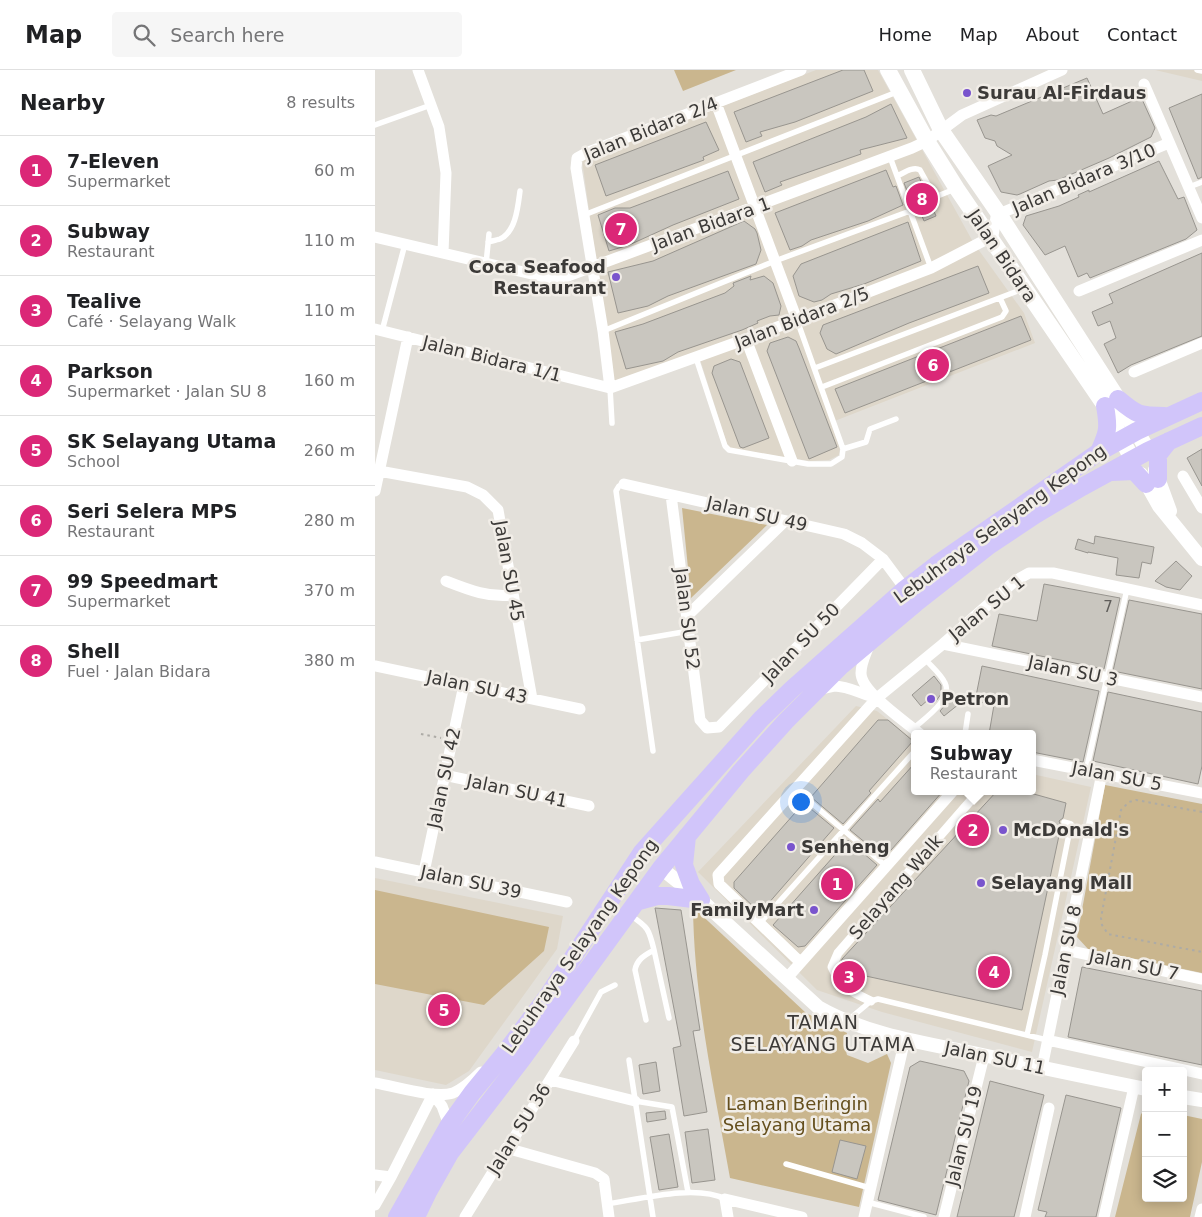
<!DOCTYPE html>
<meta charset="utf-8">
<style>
:root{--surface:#fff;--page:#f6f6f6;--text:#202124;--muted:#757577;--line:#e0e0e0;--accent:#db2777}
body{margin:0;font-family:"DejaVu Sans",sans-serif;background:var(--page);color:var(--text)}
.controls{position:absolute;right:15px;bottom:15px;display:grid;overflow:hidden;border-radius:5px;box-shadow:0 2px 12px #0003}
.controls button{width:45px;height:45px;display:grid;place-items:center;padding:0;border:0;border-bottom:1px solid var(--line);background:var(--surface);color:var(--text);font:25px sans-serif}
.you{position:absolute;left:425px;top:731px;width:18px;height:18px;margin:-12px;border:4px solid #fff;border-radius:50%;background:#1a73e8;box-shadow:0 0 0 8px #1a73e833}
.badge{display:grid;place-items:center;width:32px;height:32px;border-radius:50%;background:var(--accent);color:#fff;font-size:16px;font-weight:700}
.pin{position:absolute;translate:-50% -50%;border:2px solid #fff;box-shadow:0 1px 5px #0006}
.popup{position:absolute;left:536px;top:660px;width:125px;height:65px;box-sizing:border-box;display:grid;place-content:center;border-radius:5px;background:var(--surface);filter:drop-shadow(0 1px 4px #0005);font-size:16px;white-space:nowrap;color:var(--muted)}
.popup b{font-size:19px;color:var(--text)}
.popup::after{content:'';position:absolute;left:50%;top:100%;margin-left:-10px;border:10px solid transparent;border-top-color:var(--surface)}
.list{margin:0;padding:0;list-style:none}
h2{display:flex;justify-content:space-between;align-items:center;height:65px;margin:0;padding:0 20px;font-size:21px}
h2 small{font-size:16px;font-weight:400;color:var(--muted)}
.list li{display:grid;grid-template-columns:32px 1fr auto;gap:15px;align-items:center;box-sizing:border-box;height:70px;padding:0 20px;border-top:1px solid var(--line)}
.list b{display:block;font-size:19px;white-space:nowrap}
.list p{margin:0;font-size:16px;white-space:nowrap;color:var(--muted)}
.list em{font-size:16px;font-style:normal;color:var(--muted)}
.icon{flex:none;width:28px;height:28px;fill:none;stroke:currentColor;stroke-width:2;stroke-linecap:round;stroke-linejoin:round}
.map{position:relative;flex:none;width:827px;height:1147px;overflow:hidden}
header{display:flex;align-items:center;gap:30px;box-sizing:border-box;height:70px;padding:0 25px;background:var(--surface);border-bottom:1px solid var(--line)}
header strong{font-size:24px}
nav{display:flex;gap:28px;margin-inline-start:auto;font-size:18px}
.search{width:350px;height:45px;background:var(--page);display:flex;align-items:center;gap:12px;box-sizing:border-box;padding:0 18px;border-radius:5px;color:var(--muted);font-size:19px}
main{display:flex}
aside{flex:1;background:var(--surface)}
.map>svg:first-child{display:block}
.built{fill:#ded7ca}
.green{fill:#cab68e}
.building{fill:#c9c6bf;stroke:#98958f}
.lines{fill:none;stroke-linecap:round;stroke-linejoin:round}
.path{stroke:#adaba6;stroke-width:2;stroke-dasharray:2.5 4;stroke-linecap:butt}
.service{stroke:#fff;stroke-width:5.5}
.pedestrian{stroke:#fff;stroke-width:9}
.minor{stroke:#fff;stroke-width:11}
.tertiary{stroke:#fff;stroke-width:14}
.secondary{stroke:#fff;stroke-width:16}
.primary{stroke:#d1c5fa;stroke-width:18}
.poi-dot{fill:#7954cd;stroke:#f1ede7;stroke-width:2}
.labels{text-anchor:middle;stroke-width:5;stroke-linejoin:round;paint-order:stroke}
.number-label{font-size:15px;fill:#5f5d5a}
.poi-label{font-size:18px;font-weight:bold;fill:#3c3a38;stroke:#f1ede7;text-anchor:start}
.street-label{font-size:18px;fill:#3c3a38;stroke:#f1ede7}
.park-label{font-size:18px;fill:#654f1d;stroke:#f1ede7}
.neighbourhood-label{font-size:19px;letter-spacing:1px;fill:#3c3a38;stroke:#f1ede7}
</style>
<header>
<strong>Map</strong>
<div class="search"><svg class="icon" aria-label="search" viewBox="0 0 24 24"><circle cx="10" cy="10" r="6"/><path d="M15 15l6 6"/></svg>Search here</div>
<nav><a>Home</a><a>Map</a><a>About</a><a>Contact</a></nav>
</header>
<main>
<aside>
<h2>Nearby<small>8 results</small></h2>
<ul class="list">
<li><span class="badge">1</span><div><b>7-Eleven</b><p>Supermarket</p></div><em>60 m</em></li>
<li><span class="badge">2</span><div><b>Subway</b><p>Restaurant</p></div><em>110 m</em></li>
<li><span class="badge">3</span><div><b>Tealive</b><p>Café · Selayang Walk</p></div><em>110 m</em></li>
<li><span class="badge">4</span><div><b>Parkson</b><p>Supermarket · Jalan SU 8</p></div><em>160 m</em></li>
<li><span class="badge">5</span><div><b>SK Selayang Utama</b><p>School</p></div><em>260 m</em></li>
<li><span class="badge">6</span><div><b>Seri Selera MPS</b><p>Restaurant</p></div><em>280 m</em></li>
<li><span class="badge">7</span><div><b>99 Speedmart</b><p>Supermarket</p></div><em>370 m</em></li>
<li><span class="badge">8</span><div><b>Shell</b><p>Fuel · Jalan Bidara</p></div><em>380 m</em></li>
</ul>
</aside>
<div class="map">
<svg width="827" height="1147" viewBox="0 0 827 1147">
<rect width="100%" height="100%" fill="#e3e0da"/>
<path class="built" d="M441,0H503L598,172L649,243L660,273L457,352L465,378L464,385L454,390L435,391L356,379L352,374L323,283L238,313L207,90Z
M780,0H827V11Z
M481,636L502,641L539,670V721H657V704L716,717L657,982L507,942L442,920L323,802Z
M0,808L188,846L182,879L94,1001L71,1015L0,1000Z"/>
<path class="green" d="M299,0H361L308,21Z
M307,438L392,455L316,528Z
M730,715L827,734V903L713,879L702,867Z
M0,820L174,857L169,881L109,935L0,914Z
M318,837L431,943L472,963L469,974L472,985L493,993L512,984L516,993L484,1137L355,1108C339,1018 319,928 318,837Z
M771,1039V1128H808V1045L827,1049V1092L815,1147H740L766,1044Z"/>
<path class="building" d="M468,0H489L498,21L420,52L385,62L387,66L371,72L359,42Z
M712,8L728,44L766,27L780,58L776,67L734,88L683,110L674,111L645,124L642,125L626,122L613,96L637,85L622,76L620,71L610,68L602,50L616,45L621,46Z
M827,24V107L823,109L794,38Z
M516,34L532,68L485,80L486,84L405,112L407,115L390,122L378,92L491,47Z
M331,52L344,80L328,87L329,90L231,126L220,95Z
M784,91L803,129L809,127L822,160L811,169L715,208L712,203L703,207L690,176L670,185L648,155L651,146L684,136L704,127L703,125L714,120V122Z
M511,100L518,117L521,116L528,135L493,151L436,170L427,176L415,180L400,143Z
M353,101L364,129L298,155L254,175L234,181L223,145L240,138H255Z
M544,107L561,146L549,151L540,129L536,131L529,113Z
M369,151L380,159L382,163L386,180L381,194L293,226L273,236L243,243L233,202L278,191Z
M533,152L546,191L489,214L456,224L447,230L439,232L424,226L418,206L426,194Z
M827,183V266L756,295L743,303L729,274L741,268L735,251L723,256L717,242L738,233L734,224Z
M603,196L614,223L534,253L461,284L452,279L445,263L448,255Z
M376,206L375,210L389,206L398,213L406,236L404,245L395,246L382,251L383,253L367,260L303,282L288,291L251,299L240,262L268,254L350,223L359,216L358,213Z
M646,246L656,270L470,343L460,319Z
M413,267L421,271L424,278L462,377L434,389L392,281L395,273Z
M356,289L365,292L394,368L368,378L365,377L337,303L339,296Z
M827,379V416L812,388Z
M720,466L779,477L776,494L767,492L764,508L741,505L743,488L713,482V483L700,479L703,469L719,474Z
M801,491L817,506L805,520L791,517L780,511Z
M669,514L745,528L729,599L617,576L624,544L662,551Z
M754,530L827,544V619L738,601Z
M607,596L724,621L708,692L657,682V664H614L619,635L600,631Z
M559,606L566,615V624L559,634L554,629L546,636L537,625Z
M733,622L827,642V696L823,714L718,691Z
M575,624L584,634L569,646L565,641L571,634Z
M503,650H513L538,671L494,721L496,723L468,754L436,727Z
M539,694V721H568L509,788L475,760L503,729L505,732Z
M622,721H648L691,733L688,748L684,751L686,756L647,940L477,903L466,893L467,889Z
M430,734L459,758L385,843L359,818V812L427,735L428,736Z
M473,770L502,795L430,876L423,877L398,855Z
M280,838L306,840L325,960L318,961L332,1042L309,1046L298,978L306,976Z
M707,897L827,921V995L693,967Z
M545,991L589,1001L594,1011L561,1145L503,1130L535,997Z
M281,992L285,1021L268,1024L264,995Z
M615,1011L669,1025L639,1147H582Z
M691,1025L746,1038L721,1147H670L672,1142L663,1140Z
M290,1041L291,1049L272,1052L271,1043Z
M333,1059L340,1110L317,1113L310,1062Z
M294,1064L303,1117L284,1120L275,1067Z
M465,1070L491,1076L482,1109L457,1102Z"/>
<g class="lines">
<path class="path" d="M46,664L66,668
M827,742L761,730L754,732L746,740L726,848L727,855L733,864L827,882"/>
<path class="service" d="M822,0L827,1
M0,55L56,35
M515,87L556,198
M522,106C529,103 538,96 545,100L560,127L580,119
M814,117L827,112
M209,145L522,22
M113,172C117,171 122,170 125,169C141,162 143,136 145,121
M111,194L114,164
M7,261L30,174
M228,261L400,191L535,141
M321,288L350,376L354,380L433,394H456L467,387L468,379L422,250
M440,298L648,219
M447,317L627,247L631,241L625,228
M235,318L237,353
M468,379L491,372L495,359L521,349
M249,414L244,416L241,421L278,681
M262,570L314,561
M539,658C550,648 578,629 570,613C566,604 556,596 550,589
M590,664L593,644
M711,701L752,519
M420,719L511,796
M255,845C273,857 274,859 279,880C270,885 262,889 260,900L271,950
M385,853L539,682
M279,880L294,948
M473,950L496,931L503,929L672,970
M652,965L670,885L696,754L689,752
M199,971L226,922L240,915
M254,990L278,1147
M260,1031L297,1037L313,1122
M411,1094L495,1118
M492,1132L549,1147
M232,1134C265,1129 321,1114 350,1129"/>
<path class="pedestrian" d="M496,931C476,922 466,918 457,897L463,883L604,721"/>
<path class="minor" d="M43,0L64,57L71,103L68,183
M769,14L827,148
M341,33L422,250
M0,167L182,210L537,78L552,71L587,45L687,0
M704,221L827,170
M0,259L235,318
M371,269L417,391
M759,302L827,273
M235,318L371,269L556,198L618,166L621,147L624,144L794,73
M235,318L228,261L201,98L202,88L211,83L426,0
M4,401L92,417L108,425L123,440L157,629
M808,406L827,438
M249,414L469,464L487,473L508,489L534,524
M0,421L33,267
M296,425L325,650L332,658L344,657L508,489
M71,511C94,520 114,528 138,525
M312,546L410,451
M495,573C492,582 486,592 486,603C486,622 530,651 545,664
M568,574L827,627
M0,596L205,639
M443,620C448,619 454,617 459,616C474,616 488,625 502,628
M657,690L827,723
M69,705L214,736
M0,792L192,832
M49,802L89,615
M691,880L827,909
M425,892L344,814L343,805L502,628L568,574L640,511L654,503H678L827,535
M412,908L578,721
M672,970L827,1004
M667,998L727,703
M175,1010L260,1031
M0,1013C19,1016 60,1029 78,1023C88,1019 98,1010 106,1002
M58,1024L67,1036L74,1055
M131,1078L220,1103L229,1109L234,1147
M0,1105L16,1107
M0,1135L16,1107L58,1024
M90,1147L199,971
M353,1147L350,1129L427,1147
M489,1147L530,969
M569,1147L609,986
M650,1147L674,1038
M729,1147L759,1017
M825,1147L827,1139"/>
<path class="tertiary" d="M780,400L795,441
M766,404L784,436L827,489
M286,798L326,830L443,937C492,965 549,973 603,984C659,996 715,1008 771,1019
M808,1027L827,1030"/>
<path class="secondary" d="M513,0L552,71L582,119L730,336L757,389
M537,0L566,60L624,144L743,329L773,381"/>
<path class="primary" d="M743,329C762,345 764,346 790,346
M724,382C733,362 734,358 730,336
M737,402L759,401L771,414
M783,409V385L794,371
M312,766L309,795L316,814L326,830
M264,831L282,826H293L326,830
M22,1147L74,1055L97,1023L129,984L172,927L267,782L386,649L417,619L530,519L561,495L724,382L762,361L827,331
M41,1147L53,1122L75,1083L148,988L286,798L366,701L411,651L467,595L541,533L615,475L660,445L707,417L773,381L827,356"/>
</g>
<g class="poi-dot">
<circle cx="592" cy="23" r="5"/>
<circle cx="241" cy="207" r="5"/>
<circle cx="556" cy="629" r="5"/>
<circle cx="628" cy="760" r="5"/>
<circle cx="416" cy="777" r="5"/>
<circle cx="606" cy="813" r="5"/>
<circle cx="439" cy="840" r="5"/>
</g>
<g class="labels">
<g class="number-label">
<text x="733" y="542">7</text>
</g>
<g class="poi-label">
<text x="602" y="29">Surau Al-Firdaus</text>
<text x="231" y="203" text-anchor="end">Coca Seafood<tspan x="231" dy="21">Restaurant</tspan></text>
<text x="566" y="635">Petron</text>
<text x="638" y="766">McDonald's</text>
<text x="426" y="783">Senheng</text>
<text x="616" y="819">Selayang Mall</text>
<text x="429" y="846" text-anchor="end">FamilyMart</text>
</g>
<g class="street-label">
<text transform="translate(276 59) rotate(-22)" y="6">Jalan Bidara 2/4</text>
<text transform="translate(709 109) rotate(-23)" y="6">Jalan Bidara 3/10</text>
<text transform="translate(336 154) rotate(-20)" y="6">Jalan Bidara 1</text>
<text transform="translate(627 186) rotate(56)" y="6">Jalan Bidara</text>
<text transform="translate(427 248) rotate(-21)" y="6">Jalan Bidara 2/5</text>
<text transform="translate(117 289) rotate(14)" y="6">Jalan Bidara 1/1</text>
<text transform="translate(382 444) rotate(13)" y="6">Jalan SU 49</text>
<text transform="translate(625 454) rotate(-36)" y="6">Lebuhraya Selayang Kepong</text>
<text transform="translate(134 501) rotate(80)" y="6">Jalan SU 45</text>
<text transform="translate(612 538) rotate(-39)" y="6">Jalan SU 1</text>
<text transform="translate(312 549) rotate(83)" y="6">Jalan SU 52</text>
<text transform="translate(426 573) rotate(-46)" y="6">Jalan SU 50</text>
<text transform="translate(698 601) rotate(12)" y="6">Jalan SU 3</text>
<text transform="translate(102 617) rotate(12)" y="6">Jalan SU 43</text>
<text transform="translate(742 706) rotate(11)" y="6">Jalan SU 5</text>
<text transform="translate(69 708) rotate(-78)" y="6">Jalan SU 42</text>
<text transform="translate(142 721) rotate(12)" y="6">Jalan SU 41</text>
<text transform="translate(96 812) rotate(12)" y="6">Jalan SU 39</text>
<text transform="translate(521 817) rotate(-49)" y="6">Selayang Walk</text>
<text transform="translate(205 876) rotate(-55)" y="6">Lebuhraya Selayang Kepong</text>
<text transform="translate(691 880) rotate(-78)" y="6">Jalan SU 8</text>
<text transform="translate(759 895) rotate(12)" y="6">Jalan SU 7</text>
<text transform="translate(620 988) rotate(12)" y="6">Jalan SU 11</text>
<text transform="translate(144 1059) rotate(-58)" y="6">Jalan SU 36</text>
<text transform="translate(589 1066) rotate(-76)" y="6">Jalan SU 19</text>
</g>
<g class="park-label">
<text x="422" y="1040">Laman Beringin<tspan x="422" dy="21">Selayang Utama</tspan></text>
</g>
<g class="neighbourhood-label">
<text x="448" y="959">TAMAN<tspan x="448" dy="22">SELAYANG UTAMA</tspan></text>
</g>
</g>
</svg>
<div class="controls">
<button>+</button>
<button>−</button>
<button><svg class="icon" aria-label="layers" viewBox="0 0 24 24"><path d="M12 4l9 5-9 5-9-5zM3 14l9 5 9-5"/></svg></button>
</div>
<div class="you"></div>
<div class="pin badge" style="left:462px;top:814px">1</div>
<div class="pin badge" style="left:598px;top:760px">2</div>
<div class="popup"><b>Subway</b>Restaurant</div>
<div class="pin badge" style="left:474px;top:907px">3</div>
<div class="pin badge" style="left:619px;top:902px">4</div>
<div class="pin badge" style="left:69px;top:940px">5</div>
<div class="pin badge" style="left:558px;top:295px">6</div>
<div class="pin badge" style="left:246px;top:159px">7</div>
<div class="pin badge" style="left:547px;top:129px">8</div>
</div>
</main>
